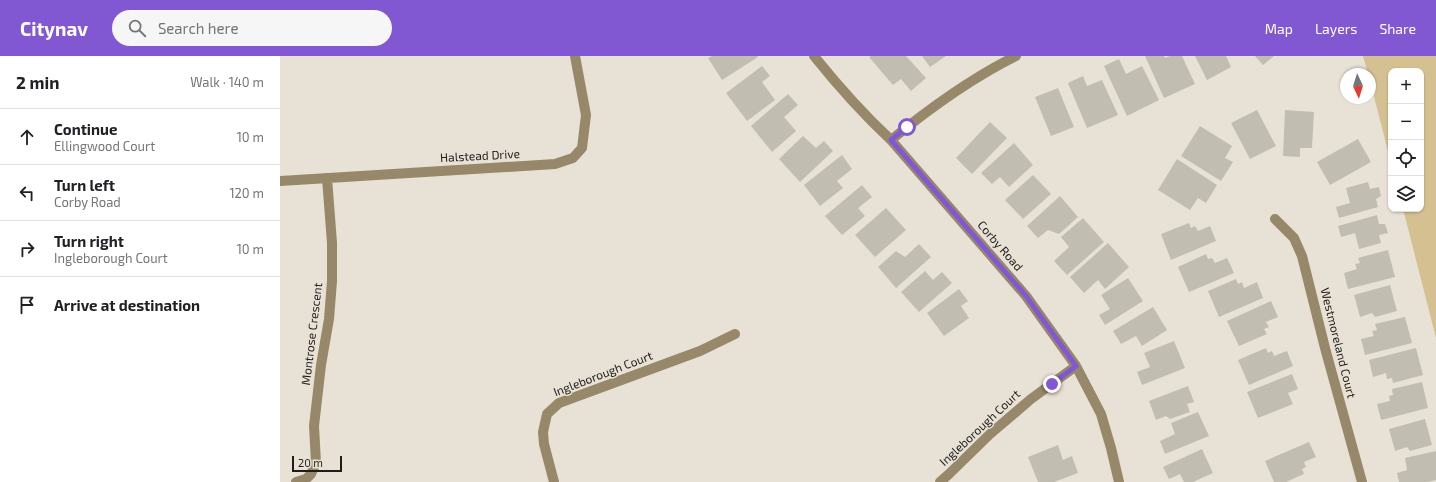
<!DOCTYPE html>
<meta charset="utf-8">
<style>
:root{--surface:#fff;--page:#f6f6f6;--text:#202124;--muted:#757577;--line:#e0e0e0;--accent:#8258d2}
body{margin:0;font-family:"Exo 2",sans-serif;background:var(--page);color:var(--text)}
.controls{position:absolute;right:12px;top:12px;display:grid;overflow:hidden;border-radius:8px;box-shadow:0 1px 3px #0004}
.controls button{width:36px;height:36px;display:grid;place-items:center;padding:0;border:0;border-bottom:1px solid var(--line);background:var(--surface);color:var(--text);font:20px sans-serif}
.compass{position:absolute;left:1060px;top:12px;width:36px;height:36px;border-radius:50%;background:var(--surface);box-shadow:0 1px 3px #0004;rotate:176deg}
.scale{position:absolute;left:12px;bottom:10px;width:50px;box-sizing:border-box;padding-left:4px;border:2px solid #1f1d19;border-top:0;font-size:11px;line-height:14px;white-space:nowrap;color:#1f1d19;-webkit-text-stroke:3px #e8e2d6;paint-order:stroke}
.stop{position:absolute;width:12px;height:12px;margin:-9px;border:3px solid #8258d2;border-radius:50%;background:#fff}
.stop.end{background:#8258d2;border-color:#fff;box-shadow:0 1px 4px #0008}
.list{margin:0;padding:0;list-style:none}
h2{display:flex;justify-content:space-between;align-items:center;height:52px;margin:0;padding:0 16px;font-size:17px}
h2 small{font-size:13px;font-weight:400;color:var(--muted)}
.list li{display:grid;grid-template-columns:26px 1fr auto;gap:12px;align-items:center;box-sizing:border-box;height:56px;padding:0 16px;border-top:1px solid var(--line)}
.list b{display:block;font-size:15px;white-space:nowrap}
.list p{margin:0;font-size:13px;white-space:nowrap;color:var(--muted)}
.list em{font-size:13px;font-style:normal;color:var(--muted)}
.icon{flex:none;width:22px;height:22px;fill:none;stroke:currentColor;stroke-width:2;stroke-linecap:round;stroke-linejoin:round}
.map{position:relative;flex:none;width:1156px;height:426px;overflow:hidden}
header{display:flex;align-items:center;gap:24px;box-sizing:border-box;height:56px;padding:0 20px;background:var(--accent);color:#fff}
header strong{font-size:19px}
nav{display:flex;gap:22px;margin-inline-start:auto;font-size:14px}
.search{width:280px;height:36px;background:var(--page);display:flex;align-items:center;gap:10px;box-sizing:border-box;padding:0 14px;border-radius:22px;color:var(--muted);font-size:15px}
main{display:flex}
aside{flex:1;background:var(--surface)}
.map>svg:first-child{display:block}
.green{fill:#d5c091}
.building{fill:#c2bdb1}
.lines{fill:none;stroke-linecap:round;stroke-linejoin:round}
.minor{stroke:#968869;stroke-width:10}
.route{stroke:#8258d2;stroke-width:5}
.labels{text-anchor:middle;stroke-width:3;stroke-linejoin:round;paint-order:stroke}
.street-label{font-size:12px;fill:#1f1d19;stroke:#e8e2d6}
</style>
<header>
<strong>Citynav</strong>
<div class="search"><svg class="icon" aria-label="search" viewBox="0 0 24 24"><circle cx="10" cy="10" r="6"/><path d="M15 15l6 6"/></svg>Search here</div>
<nav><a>Map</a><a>Layers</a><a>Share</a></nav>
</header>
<main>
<aside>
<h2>2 min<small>Walk · 140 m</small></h2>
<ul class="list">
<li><svg class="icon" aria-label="ahead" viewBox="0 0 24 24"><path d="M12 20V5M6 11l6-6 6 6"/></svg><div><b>Continue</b><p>Ellingwood Court</p></div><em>10 m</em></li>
<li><svg class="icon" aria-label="left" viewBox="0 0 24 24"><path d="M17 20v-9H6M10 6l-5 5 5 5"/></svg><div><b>Turn left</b><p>Corby Road</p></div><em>120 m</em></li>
<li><svg class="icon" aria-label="right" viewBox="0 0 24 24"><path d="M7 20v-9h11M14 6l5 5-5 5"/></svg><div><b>Turn right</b><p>Ingleborough Court</p></div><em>10 m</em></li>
<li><svg class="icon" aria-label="arrive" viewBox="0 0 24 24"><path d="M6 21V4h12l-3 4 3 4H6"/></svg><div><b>Arrive at destination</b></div></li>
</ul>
</aside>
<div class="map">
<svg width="1156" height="426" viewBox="0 0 1156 426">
<rect width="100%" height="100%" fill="#e8e2d6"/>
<path class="green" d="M1083,0H1156V282L1123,153H1141V15H1111V107L1090,25V18H1088Z"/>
<path class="building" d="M432,0H477L478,1L442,24L428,2Z
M591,0H626L646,22L631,35L621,23L613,29L589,1Z
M642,0H666L650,11Z
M865,0H884L885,2L890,0H902L915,28L884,42Z
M915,0H946L951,11L927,24Z
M975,0H994L983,9Z
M839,3L846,18L862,10L879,44L847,60L824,10Z
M482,10L490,20L482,26L495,44L467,65L446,37Z
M803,20L807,30L822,24L838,59L807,72L788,27Z
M778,32L794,71L771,80L755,41Z
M508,38L518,49L504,61L516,75L492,96L471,70Z
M977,54L996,90L970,103L951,67Z
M1005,54L1034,56L1032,92H1020V101L1003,100Z
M710,66L727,82L692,118L676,102Z
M920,70L952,90L945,102L953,106L941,125L901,100Z
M523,80L536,92L544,85L553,95L520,126L499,103Z
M1078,83L1091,106L1050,129L1037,106Z
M734,87L753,109L729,131L720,121L712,128L701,117Z
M562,99L572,113L557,125L563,132L540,150L524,129Z
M897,103L937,129L926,147L918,142L910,154L878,134Z
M753,119L771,138L743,163L725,144Z
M1088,126L1090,133L1099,131L1101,140L1096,143L1098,151L1059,162L1056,151L1070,147L1066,132Z
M582,129L592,141L578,152L585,160L562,179L545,160Z
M780,140L798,161L779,178L768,174L758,182L747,170Z
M606,152L626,174L595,201L575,179Z
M1097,159L1099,168H1105L1108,177L1099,179L1101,187L1079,193L1075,177L1061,181L1058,170Z
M803,162L824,186L787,219L774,205L789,191L781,181Z
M909,167L911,172L915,170L918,175L930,170L936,185L891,204L881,178Z
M828,187L849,211L825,233L818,224L804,237L790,221Z
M639,188L651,201L616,232L598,211L616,195L625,201Z
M1108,194L1115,221L1068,233L1064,217L1077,213L1075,208L1080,207L1078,202Z
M926,198L928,203L932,202L935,207L947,202L954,217L909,236L898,211Z
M645,215L653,224L662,216L672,227L639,256L621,236Z
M848,222L863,245L825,269L819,259L830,253L821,239Z
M956,223L958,228L962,226L964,232L977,226L983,242L939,261L928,235Z
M1110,229L1117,255L1095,261L1092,257L1080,261L1074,239Z
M679,233L688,245L681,250L689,262L664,280L647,257Z
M991,245L998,261L986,266L989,271L984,273L987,278L959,290L947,265Z
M873,251L887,274L862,290L856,280L841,288L833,275Z
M1125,261L1132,287L1085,299L1081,283L1094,280L1092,275L1097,274L1095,268Z
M894,285L905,312L862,329L857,316L870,311L864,297Z
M986,292L988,297L992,295L994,300L1007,295L1013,310L969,329L958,304Z
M1136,292L1143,319L1113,327L1112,322L1107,323L1106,317L1093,321L1089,304Z
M1012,318L1018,333L1008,337L1013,348L978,362L967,336Z
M1142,326L1148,352L1101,364L1097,348L1110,345L1109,340L1113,339L1112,333Z
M908,330L914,346L907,348L910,356L890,363L886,360L876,364L869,345Z
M918,356L929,380L885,398L880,385L895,378L891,367Z
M1145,363L1152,389L1130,395L1127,391L1115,395L1109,373Z
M1029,386L1036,401L1024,406L1026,411L1022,413L1024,418L1006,426H994L985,405Z
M778,389L783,404L792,400L798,417L774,426H758L748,401Z
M922,393L933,417L913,426H904L900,418L889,423L883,411Z
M1156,395V424L1148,426H1119L1117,417L1127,414L1125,402Z"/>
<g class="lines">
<path class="minor" d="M534,0C558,30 583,58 611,84L746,240L796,310L821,358L831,392L839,426
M611,84C650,52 690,23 736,0
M0,125L275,108L293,102L302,92L306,59L295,0
M995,163L1014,182L1022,200L1045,292L1082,426
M16,426L26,423L31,418L36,407L34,370L41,309L49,263L52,225V187L47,122
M274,426L264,388L263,376L267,358L279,347L420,295L455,278
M660,426L669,418L710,378L751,343L796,310"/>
</g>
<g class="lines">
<path class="route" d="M627,71L611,84L746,240L796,310L772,328"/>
</g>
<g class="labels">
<g class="street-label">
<text transform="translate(200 100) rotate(-3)" y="4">Halstead Drive</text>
<text transform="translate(720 190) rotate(49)" y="4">Corby Road</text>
<text transform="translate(32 278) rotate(-83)" y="4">Montrose Crescent</text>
<text transform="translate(1058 287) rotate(76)" y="4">Westmoreland Court</text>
<text transform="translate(323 318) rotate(-21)" y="4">Ingleborough Court</text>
<text transform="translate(700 372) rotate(-43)" y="4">Ingleborough Court</text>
</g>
</g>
</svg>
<div class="controls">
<button>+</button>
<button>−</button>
<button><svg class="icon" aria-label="locate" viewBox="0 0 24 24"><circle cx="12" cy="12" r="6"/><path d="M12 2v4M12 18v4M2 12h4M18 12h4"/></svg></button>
<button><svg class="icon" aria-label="layers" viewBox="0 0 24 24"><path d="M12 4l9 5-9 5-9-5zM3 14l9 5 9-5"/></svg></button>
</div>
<svg class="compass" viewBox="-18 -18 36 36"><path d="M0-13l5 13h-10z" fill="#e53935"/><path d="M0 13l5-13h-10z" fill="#757577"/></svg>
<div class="scale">20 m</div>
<div class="stop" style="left:627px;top:71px"></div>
<div class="stop end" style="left:772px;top:328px"></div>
</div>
</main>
